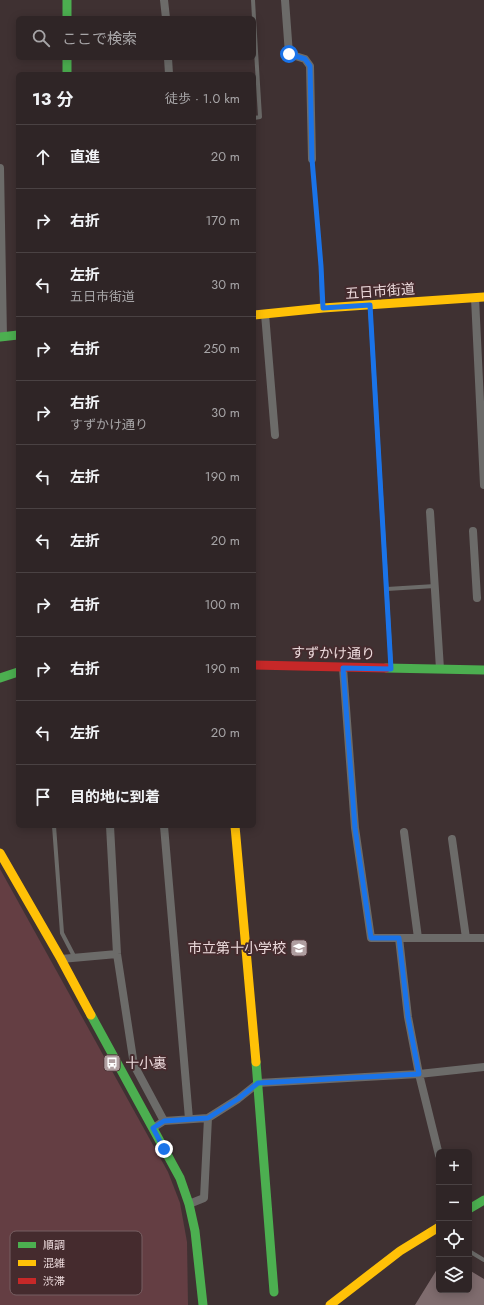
<!DOCTYPE html>
<html lang="ja">
<meta charset="utf-8">
<style>
:root{--surface:#2f2526;--page:#3b3132;--text:#f1f3f6;--muted:#a7a5a7;--line:#4a4243}
body{margin:0;font-family:Jost,"Noto Sans JP",sans-serif;background:var(--page);color:var(--text)}
.controls{position:absolute;right:12px;bottom:12px;display:grid;overflow:hidden;border-radius:6px;box-shadow:0 2px 10px #0003}
.controls button{width:36px;height:36px;display:grid;place-items:center;padding:0;border:0;border-bottom:1px solid var(--line);background:var(--surface);color:var(--text);font:20px sans-serif}
.stop{position:absolute;width:12px;height:12px;margin:-9px;border:3px solid #1a73e8;border-radius:50%;background:#fff}
.stop.end{background:#1a73e8;border-color:#fff;box-shadow:0 1px 4px #0008}
.list{margin:0;padding:0;list-style:none}
h2{display:flex;justify-content:space-between;align-items:center;height:52px;margin:0;padding:0 16px;font-size:17px}
h2 small{font-size:13px;font-weight:400;color:var(--muted)}
.list li{display:grid;grid-template-columns:26px 1fr auto;gap:12px;align-items:center;box-sizing:border-box;height:64px;padding:0 16px;border-top:1px solid var(--line)}
.list b{display:block;font-size:15px;white-space:nowrap}
.list p{margin:0;font-size:13px;white-space:nowrap;color:var(--muted)}
.list em{font-size:13px;font-style:normal;color:var(--muted)}
.icon{flex:none;width:22px;height:22px;fill:none;stroke:currentColor;stroke-width:2;stroke-linecap:round;stroke-linejoin:round}
.map{position:relative;flex:none;width:484px;height:1305px;overflow:hidden}
.search{position:absolute;background:var(--surface);box-shadow:0 2px 10px #0003;left:16px;top:16px;width:240px;height:44px;display:flex;align-items:center;gap:10px;box-sizing:border-box;padding:0 14px;border-radius:6px;color:var(--muted);font-size:15px}
.panel{position:absolute;background:var(--surface);box-shadow:0 2px 10px #0003;left:16px;top:72px;width:240px;height:756px;border-radius:6px}
.map>svg:first-child{display:block}
.green{fill:#643e43}
.building{fill:#7f6c6e}
.lines{fill:none;stroke-linecap:round;stroke-linejoin:round}
.path{stroke:#6f6c6c;stroke-width:1.5;stroke-dasharray:2 2;stroke-linecap:butt}
.lane{stroke:#6c6b69;stroke-width:4}
.street{stroke:#6c6b69;stroke-width:8}
.fast{stroke:#4caf50;stroke-width:9}
.slow{stroke:#ffc107;stroke-width:9}
.jam{stroke:#c62828;stroke-width:9}
.route{stroke:#1a73e8;stroke-width:5}
.labels{text-anchor:middle;stroke-width:4;stroke-linejoin:round;paint-order:stroke}
.street-label{font-size:14px;fill:#ebd9db;stroke:#452b2e}
.poi-label{font-size:14px;fill:#ebd9db;stroke:#452b2e;text-anchor:end}
.key{fill:#452b2e;stroke:#775f62;stroke-width:1}
.key-label{font-size:11px;fill:#ebd9db}
</style>
<div class="map">
<svg width="484" height="1305" viewBox="0 0 484 1305">
<rect width="100%" height="100%" fill="#3f3132"/>
<path class="green" d="M0,869L168,1172L180,1203L187,1242L188,1305H0Z"/>
<path class="building" d="M439,1266V1290H469V1270L484,1279V1305H415Z"/>
<g class="lines">
<path class="path" d="M313,168L321,260"/>
<path class="lane" d="M253,0L254,18
M254,18L260,117L254,118
M321,266L322,306
M370,306L391,666
M387,589L435,586
M54,826L62,933L75,958
M469,1251L484,1260"/>
<path class="street" d="M164,0L166,18
M285,0L289,54L305,59L310,66L312,159
M168,58L169,74
M0,168L3,337
M475,298L484,485
M265,314L275,435
M430,512L440,669
M473,531L477,598
M343,668L355,828L371,938H484
M110,826L117,954L134,1065L164,1121L153,1128
M164,826L189,1119
M404,832L418,938
M452,839L466,938
M399,938L408,1017L419,1074L439,1155
M61,959L117,954
M164,1121L208,1118L238,1099L258,1083L419,1074L484,1067
M189,1204L204,1198L208,1118"/>
<path class="fast" d="M67,0V18
M67,58V74
M0,337L18,335
M386,668L484,670
M0,678L18,672
M91,1015L180,1178L189,1204L195,1231L203,1305
M256,1062L274,1292
M469,1209L484,1200"/>
<path class="slow" d="M254,315L323,308L484,297
M235,826L256,1062
M0,853L61,959L91,1015
M330,1305L400,1251L439,1227"/>
<path class="jam" d="M254,665L386,668"/>
</g>
<g class="lines">
<path class="route" d="M164,1149L153,1128L164,1121L208,1118L238,1099L258,1083L419,1074L408,1017L399,938H371L355,828L343,668L391,669L370,305L323,308L321,266L312,159L310,66L305,59L289,54"/>
</g>
<defs>
<symbol id="school-square" viewBox="-11 -11 22 22"><rect x="-9" y="-9" width="18" height="18" rx="4" fill="#af9ea0" stroke="#452b2e"/><path d="M0-5L7-2L0 1L-7-2ZM-4 1L0 2.5L4 1V4Q0 6-4 4Z" fill="#fff"/></symbol>
<symbol id="bus-square" viewBox="-11 -11 22 22"><rect x="-9" y="-9" width="18" height="18" rx="4" fill="#af9ea0" stroke="#452b2e"/><path d="M-5-6H5V4H4V6H2V4H-2V6H-4V4H-5ZM-3.5-4V0h7V-4ZM-3.5 1.2v1.5H-2V1.2ZM2 1.2v1.5H3.5V1.2Z" fill="#fff"/></symbol>
</defs>
<g fill-rule="evenodd">
<use href="#school-square" x="289" y="938" width="20" height="20"/>
<use href="#bus-square" x="102" y="1053" width="20" height="20"/>
</g>
<g class="labels">
<g class="street-label">
<text transform="translate(380 291) rotate(-4)" y="5">五日市街道</text>
<text transform="translate(333 653) rotate(1)" y="5">すずかけ通り</text>
</g>
<g class="poi-label">
<text x="286" y="953">市立第十小学校</text>
<text x="125" y="1068" text-anchor="start">十小裏</text>
</g>
</g>
<rect x="10" y="1231" width="132" height="64" rx="6" class="key"/>
<rect x="18" y="1242" width="18" height="6" fill="#4caf50"/>
<rect x="18" y="1260" width="18" height="6" fill="#ffc107"/>
<rect x="18" y="1278" width="18" height="6" fill="#c62828"/>
<g class="key-label">
<text x="43" y="1249">順調</text>
<text x="43" y="1267">混雑</text>
<text x="43" y="1285">渋滞</text>
</g>
</svg>
<div class="controls">
<button>+</button>
<button>−</button>
<button><svg class="icon" aria-label="locate" viewBox="0 0 24 24"><circle cx="12" cy="12" r="6"/><path d="M12 2v4M12 18v4M2 12h4M18 12h4"/></svg></button>
<button><svg class="icon" aria-label="layers" viewBox="0 0 24 24"><path d="M12 4l9 5-9 5-9-5zM3 14l9 5 9-5"/></svg></button>
</div>
<div class="stop" style="left:289px;top:54px"></div>
<div class="stop end" style="left:164px;top:1149px"></div>
<div class="search"><svg class="icon" aria-label="search" viewBox="0 0 24 24"><circle cx="10" cy="10" r="6"/><path d="M15 15l6 6"/></svg>ここで検索</div>
<section class="panel">
<h2>13 分<small>徒歩 · 1.0 km</small></h2>
<ul class="list">
<li><svg class="icon" aria-label="ahead" viewBox="0 0 24 24"><path d="M12 20V5M6 11l6-6 6 6"/></svg><div><b>直進</b></div><em>20 m</em></li>
<li><svg class="icon" aria-label="right" viewBox="0 0 24 24"><path d="M7 20v-9h11M14 6l5 5-5 5"/></svg><div><b>右折</b></div><em>170 m</em></li>
<li><svg class="icon" aria-label="left" viewBox="0 0 24 24"><path d="M17 20v-9H6M10 6l-5 5 5 5"/></svg><div><b>左折</b><p>五日市街道</p></div><em>30 m</em></li>
<li><svg class="icon" aria-label="right" viewBox="0 0 24 24"><path d="M7 20v-9h11M14 6l5 5-5 5"/></svg><div><b>右折</b></div><em>250 m</em></li>
<li><svg class="icon" aria-label="right" viewBox="0 0 24 24"><path d="M7 20v-9h11M14 6l5 5-5 5"/></svg><div><b>右折</b><p>すずかけ通り</p></div><em>30 m</em></li>
<li><svg class="icon" aria-label="left" viewBox="0 0 24 24"><path d="M17 20v-9H6M10 6l-5 5 5 5"/></svg><div><b>左折</b></div><em>190 m</em></li>
<li><svg class="icon" aria-label="left" viewBox="0 0 24 24"><path d="M17 20v-9H6M10 6l-5 5 5 5"/></svg><div><b>左折</b></div><em>20 m</em></li>
<li><svg class="icon" aria-label="right" viewBox="0 0 24 24"><path d="M7 20v-9h11M14 6l5 5-5 5"/></svg><div><b>右折</b></div><em>100 m</em></li>
<li><svg class="icon" aria-label="right" viewBox="0 0 24 24"><path d="M7 20v-9h11M14 6l5 5-5 5"/></svg><div><b>右折</b></div><em>190 m</em></li>
<li><svg class="icon" aria-label="left" viewBox="0 0 24 24"><path d="M17 20v-9H6M10 6l-5 5 5 5"/></svg><div><b>左折</b></div><em>20 m</em></li>
<li><svg class="icon" aria-label="arrive" viewBox="0 0 24 24"><path d="M6 21V4h12l-3 4 3 4H6"/></svg><div><b>目的地に到着</b></div></li>
</ul>
</section>
</div>
